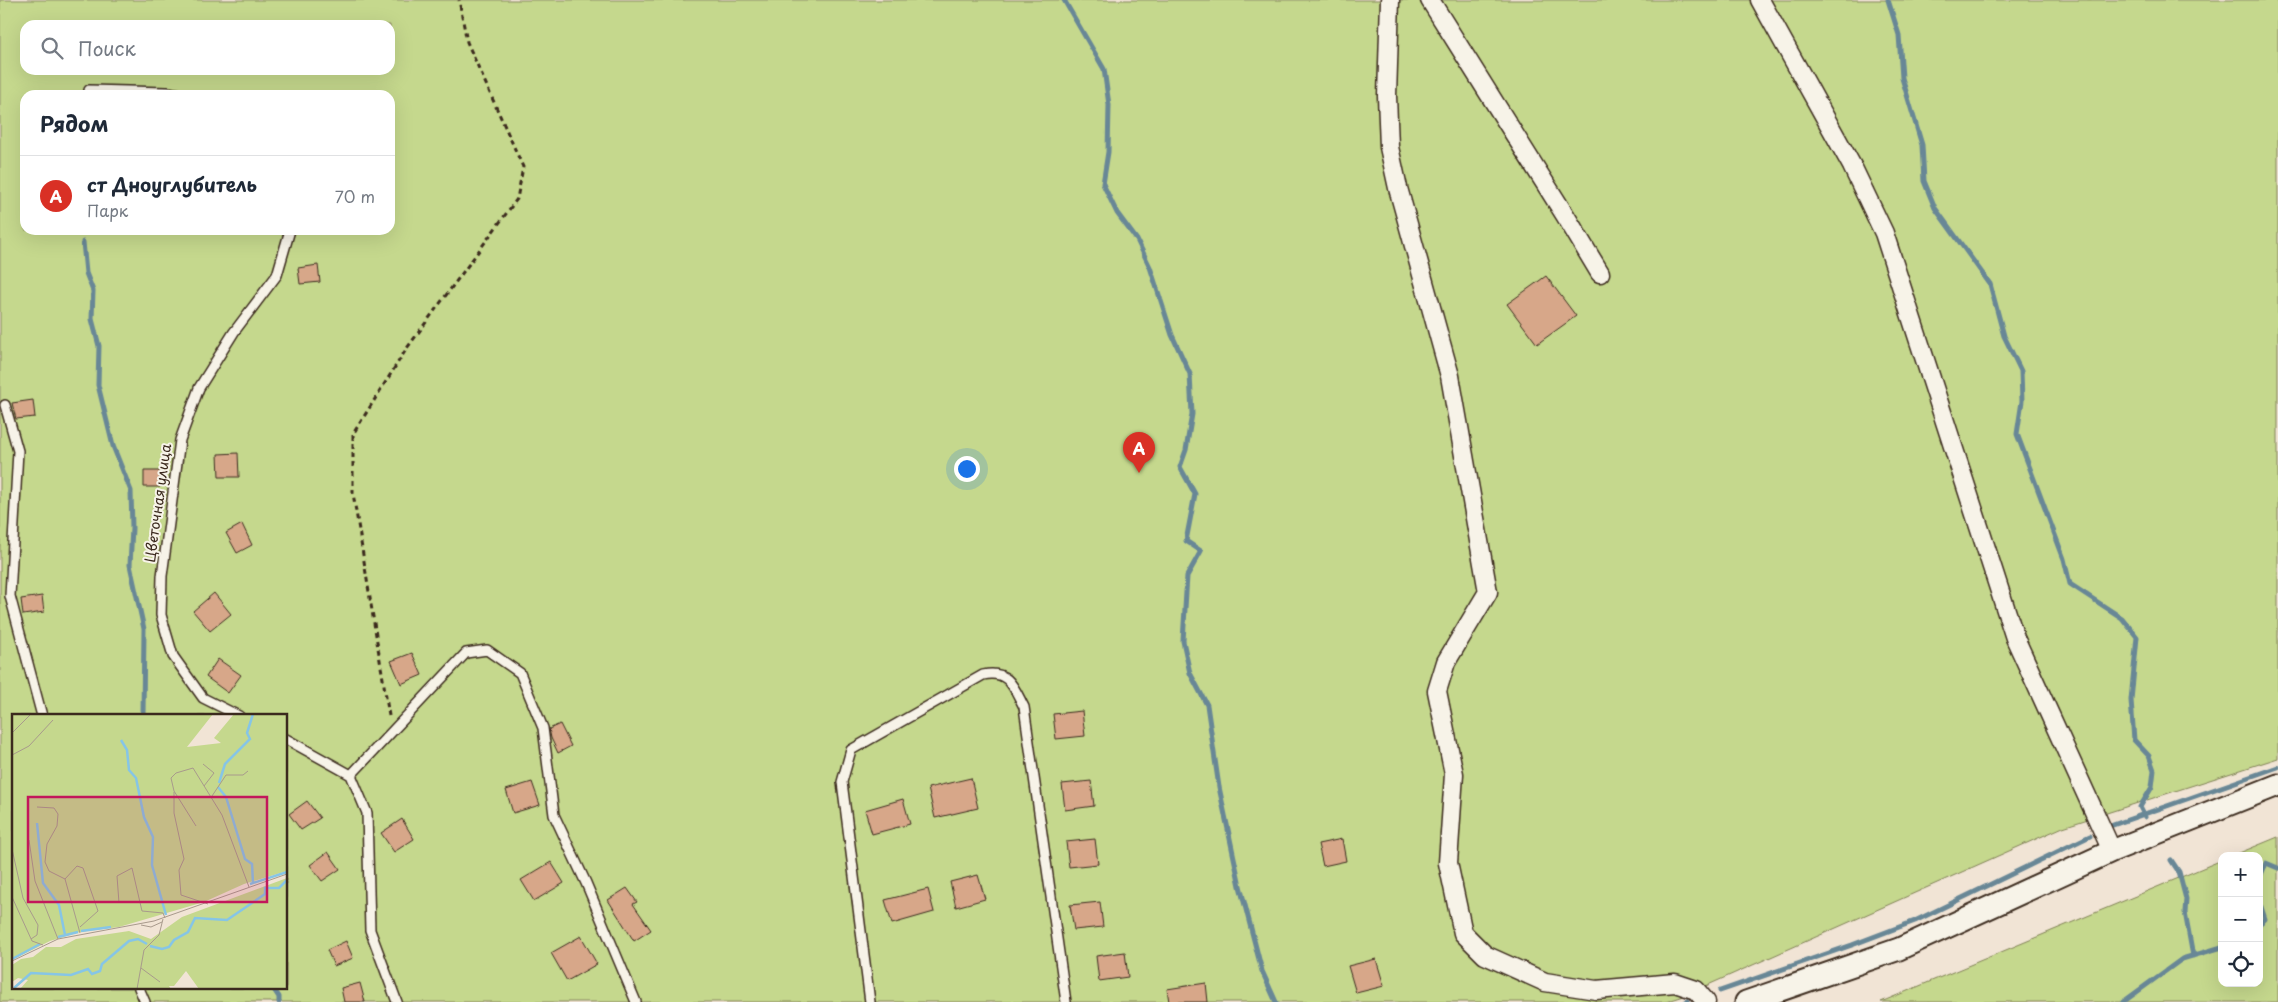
<!DOCTYPE html>
<html lang="ru">
<meta charset="utf-8">
<style>
:root{--surface:#fff;--page:#f2f2f3;--text:#1f2937;--muted:#747a83;--line:#e0e1e3;--accent:#d93025}
body{margin:0;font-family:"Playpen Sans",sans-serif;background:var(--page);color:var(--text)}
.controls{position:absolute;right:15px;bottom:15px;display:grid;overflow:hidden;border-radius:10px;box-shadow:0 5px 20px #0002}
.controls button{width:45px;height:45px;display:grid;place-items:center;padding:0;border:0;border-bottom:1px solid var(--line);background:var(--surface);color:var(--text);font:25px sans-serif}
.you{position:absolute;left:966px;top:468px;width:18px;height:18px;margin:-12px;border:4px solid #fff;border-radius:50%;background:#1a73e8;box-shadow:0 0 0 8px #1a73e833}
.badge{display:grid;place-items:center;width:32px;height:32px;border-radius:50%;background:var(--accent);color:#fff;font-size:16px;font-weight:700}
.pin{position:absolute;translate:-50% -41px;filter:drop-shadow(0 1px 2px #0008)}
.pin::after{content:'';position:absolute;top:26px;width:18px;height:15px;background:inherit;clip-path:polygon(0 0,100% 0,50% 100%)}
.list{margin:0;padding:0;list-style:none}
h2{display:flex;justify-content:space-between;align-items:center;height:65px;margin:0;padding:0 20px;font-size:21px}
h2 small{font-size:16px;font-weight:400;color:var(--muted)}
.list li{display:grid;grid-template-columns:32px 1fr auto;gap:15px;align-items:center;box-sizing:border-box;height:80px;padding:0 20px;border-top:1px solid var(--line)}
.list b{display:block;font-size:19px;white-space:nowrap}
.list p{margin:0;font-size:16px;white-space:nowrap;color:var(--muted)}
.list em{font-size:16px;font-style:normal;color:var(--muted)}
.icon{flex:none;width:28px;height:28px;fill:none;stroke:currentColor;stroke-width:2;stroke-linecap:round;stroke-linejoin:round}
.map{position:relative;flex:none;width:2278px;height:1002px;overflow:hidden}
.search{position:absolute;background:var(--surface);box-shadow:0 5px 20px #0002;left:20px;top:20px;width:375px;height:55px;display:flex;align-items:center;gap:12px;box-sizing:border-box;padding:0 18px;border-radius:15px;color:var(--muted);font-size:19px}
.panel{position:absolute;background:var(--surface);box-shadow:0 5px 20px #0002;left:20px;top:90px;width:375px;height:145px;border-radius:15px}
.map>svg:first-child{display:block}
.green{fill:#c5d88d;stroke:#808156;fill-rule:evenodd}
.lines{fill:none;stroke-linecap:round;stroke-linejoin:round}
.stream{stroke:#688796;stroke-width:5}
.building{fill:#d7a789;stroke:#3b2a1e}
.service-casing{stroke:#3b2a1e;stroke-width:12}
.minor-casing{stroke:#3b2a1e;stroke-width:21}
.tertiary-casing{stroke:#3b2a1e;stroke-width:25}
.path{stroke:#3b2a1e;stroke-width:3;stroke-dasharray:5 4;stroke-linecap:butt}
.service{stroke:#f7f3e8;stroke-width:9}
.minor{stroke:#f7f3e8;stroke-width:18}
.tertiary{stroke:#f7f3e8;stroke-width:21}
.labels{text-anchor:middle;stroke-width:4;stroke-linejoin:round;paint-order:stroke}
.street-label{font-size:14px;fill:#3b2a1e;stroke:#f7f3e8}
.inset-river{fill:none;stroke:#86c5e6;stroke-width:2.5}
.inset-road{fill:none;stroke:#a89a8c;stroke-width:1}
.view{fill:#c2185b;fill-opacity:0.15;stroke:#c2185b;stroke-width:2.5}
.inset-edge{fill:none;stroke:#3b2a1e;stroke-width:2.5}
</style>
<div class="map">
<svg width="2278" height="1002" viewBox="0 0 2278 1002">
<rect width="100%" height="100%" fill="#f1e4d5"/>
<filter id="ink" filterUnits="userSpaceOnUse"><feTurbulence type="fractalNoise" baseFrequency=".02" numOctaves="2"/><feDisplacementMap in="SourceGraphic" scale="10" xChannelSelector="R" yChannelSelector="G"/><feConvolveMatrix kernelMatrix="1 2 1 2 8 2 1 2 1" color-interpolation-filters="sRGB"/></filter>
<g filter="url(#ink)">
<path class="green" d="M0,0H2278V758L2063,827L1681,997L1665,1002H0ZM25,25H390V70H25ZM25,95H390V230H25ZM14,716H286V988H14Z
M2278,837V1002H1881L2222,860V983H2259V856H2232Z"/>
<g class="lines">
<path class="stream" d="M1064,0L1104,69L1109,105L1108,152L1103,184L1117,213L1137,240L1150,267L1172,335L1190,374L1192,414L1186,450L1180,467L1195,494L1186,541L1201,551L1187,576L1183,641L1190,673L1207,705L1219,787L1240,886L1262,971L1276,1002
M1888,0L1899,35L1902,78L1922,145L1924,181L1935,208L1990,284L2004,336L2021,371L2022,401L2017,434L2064,559L2070,584L2122,618L2137,637L2131,700L2134,740L2149,756L2154,770L2152,787L2140,807L2145,817
M83,242L86,273L93,291L92,319L99,346L98,385L113,446L131,491L132,528L130,565L144,629L143,716
M2113,825L2278,767
M2171,860L2179,872L2186,899L2185,912L2193,956
M2259,879L2266,863L2278,868
M2259,901L2265,919L2259,924
M273,988L279,997V1002
M1720,991L1852,945L1915,921L2090,836
M1686,1002L1688,1001
M2123,1002L2182,959L2222,947"/>
</g>
<path class="building" d="M318,265L320,282L300,284L298,268Z
M1546,276L1576,316L1537,344L1507,304Z
M33,400L35,417L16,419L12,403Z
M238,453L239,477H219L218,454Z
M144,471H160V487H144Z
M242,524L252,545L237,553L226,533Z
M214,593L231,614L210,631L193,611Z
M42,596L44,612L23,615L21,599Z
M412,653L422,675L401,684L391,661Z
M218,659L241,675L228,693L206,677Z
M1082,711L1085,736L1056,739L1053,714Z
M560,724L571,746L558,753L551,738L549,729Z
M971,778L978,808L935,818L928,788Z
M1091,781L1094,806L1065,810L1062,784Z
M532,782L540,805L513,813L506,790Z
M903,799L910,824L872,834L865,810Z
M307,801L320,818L301,830L289,814Z
M402,819L414,839L394,852L381,833Z
M1095,839L1098,864L1069,867L1066,842Z
M1342,839L1346,861L1323,866L1318,844Z
M328,852L340,869L322,881L310,865Z
M551,862L564,883L534,901L521,880Z
M978,875L985,899L956,907L950,882Z
M627,888L637,902L633,904L651,930L634,941L608,900Z
M928,889L934,912L892,924L885,900Z
M1100,902L1103,927L1074,930L1070,905Z
M581,936L597,964L567,981L551,953Z
M346,941L353,958L334,966L327,950Z
M1125,952L1128,977L1099,981L1096,956Z
M1376,959L1384,986L1356,993L1348,966Z
M360,983L365,1002H344L341,988Z
M1206,983L1208,1002H1169L1167,989Z"/>
<g class="lines">
<defs>
<path id="service" d="M89,90L167,92L186,95
M5,405L18,451L10,596L42,716
M239,716L203,698L173,656L161,615L162,576L180,440L199,388L234,332L277,275L290,230
M286,739L351,775L367,813L370,930L397,1002
M351,775L466,653L487,650L520,673L543,728L554,815L586,883L636,1002
M139,988L145,1002
M870,1002L842,782L851,750L983,675C1009,669 1014,688 1024,707L1066,1002"/>
<path id="minor" d="M1390,0L1387,96L1389,147L1398,188L1450,376L1488,592L1446,662L1437,691L1454,774L1448,863L1463,933L1485,955L1545,982L1596,990L1675,983L1696,990L1706,1002
M1430,0L1565,215L1600,273
M1760,0L1852,166L1884,233L2015,638L2112,851"/>
<path id="tertiary" d="M1746,1002L1899,949L2112,851L2278,785"/>
</defs>
<use href="#service" class="service-casing"/>
<use href="#minor" class="minor-casing"/>
<use href="#tertiary" class="tertiary-casing"/>
<path class="path" d="M389,716L353,493V434L407,348L517,199L523,167L467,42L459,0"/>
<use href="#service" class="service"/>
<use href="#minor" class="minor"/>
<use href="#tertiary" class="tertiary"/>
</g>
</g>
<g class="labels">
<g class="street-label">
<text transform="translate(158 503) rotate(-82)" y="5">Цветочная улица</text>
</g>
</g>
<g transform="translate(12 714)">
<rect width="275" height="275" fill="#f1e4d5"/>
<path d="M0,0H201L175,33L209,29L202,24L222,0H275V157L232,170L192,188L107,213L68,218L38,227L0,246ZM275,164V275H187L174,257L162,272H157L159,275H8L16,266L6,264L0,268V251L9,245L21,243L34,233H49L64,225L117,217L139,225L170,203Z" fill="#c5d88d"/>
<path class="inset-river" d="M109,26L115,36L117,56L124,64L132,103L141,123L140,151L154,201M207,69L213,50L238,25L235,19L241,0M206,73L214,83L233,145L240,150L241,169M25,109L31,169L47,191L53,221M238,170L275,158M69,217L99,213M46,223L66,218M138,232L150,235L157,233L162,226L176,218L183,204L215,206L253,180V174H267L275,166M0,245L28,230M2,274L19,259L59,261L76,255L80,260L88,257L90,250L117,227L126,225L135,230"/>
<path class="inset-road" d="M0,19L19,0M0,41L17,32L41,6M191,50L202,59L192,72M162,78V99L172,145L167,156L169,181L196,190M200,82L214,61H231L236,57M25,93L42,94L46,100L45,112L35,130L33,148L37,157L53,165L68,219M184,112L162,77L159,64L164,59L181,54L210,101L237,173M17,126L23,167L46,225M0,135L11,184L26,211L25,221L19,225M53,165L65,152L71,154L86,197L68,213M0,183L20,227L31,231M107,189L105,162L120,154L130,197L151,199L153,204M129,211L139,213L150,208M0,247L46,225L142,207L275,160M129,254L148,268M125,275L132,236L147,221L151,205"/>
<path class="view" d="M16,83H255V188H16Z"/>
<rect width="275" height="275" class="inset-edge"/>
</g>
</svg>
<div class="controls">
<button>+</button>
<button>−</button>
<button><svg class="icon" aria-label="locate" viewBox="0 0 24 24"><circle cx="12" cy="12" r="6"/><path d="M12 2v4M12 18v4M2 12h4M18 12h4"/></svg></button>
</div>
<div class="you"></div>
<div class="pin badge" style="left:1139px;top:473px">A</div>
<div class="search"><svg class="icon" aria-label="search" viewBox="0 0 24 24"><circle cx="10" cy="10" r="6"/><path d="M15 15l6 6"/></svg>Поиск</div>
<section class="panel">
<h2>Рядом<small></small></h2>
<ul class="list">
<li><span class="badge">A</span><div><b>ст Дноуглубитель</b><p>Парк</p></div><em>70 m</em></li>
</ul>
</section>
</div>
